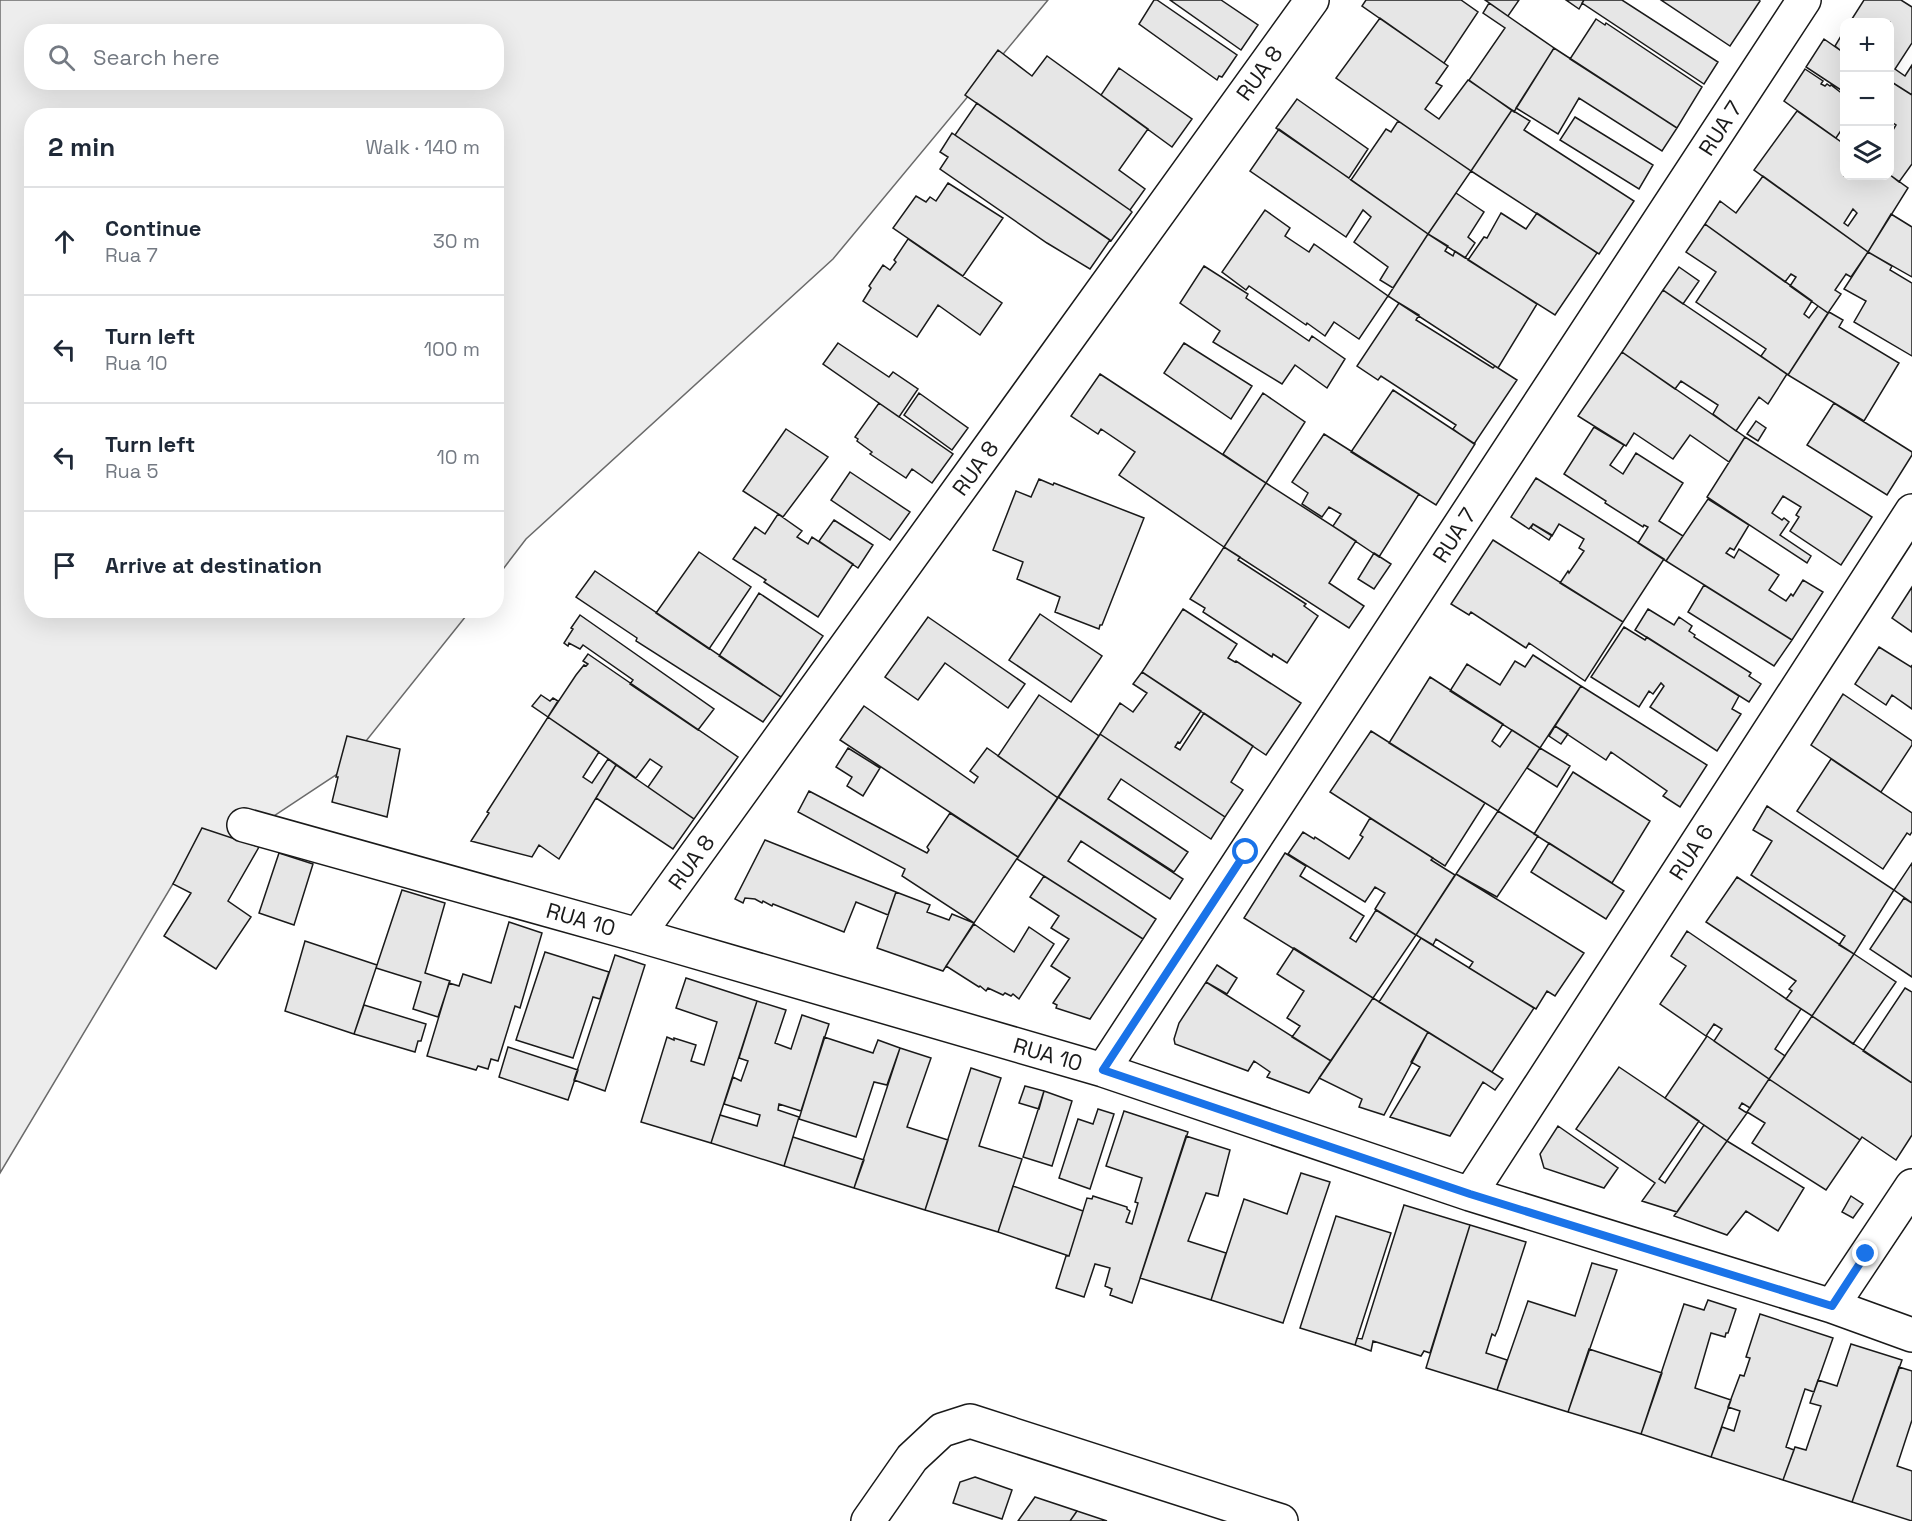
<!DOCTYPE html>
<meta charset="utf-8">
<style>
:root{--surface:#fff;--page:#f2f2f3;--text:#1f2937;--muted:#747a83;--line:#e0e1e3}
body{margin:0;font-family:"Space Grotesk",sans-serif;background:var(--page);color:var(--text)}
.controls{position:absolute;right:18px;top:18px;display:grid;overflow:hidden;border-radius:12px;box-shadow:0 6px 24px #0002}
.controls button{width:54px;height:54px;display:grid;place-items:center;padding:0;border:0;border-bottom:2px solid var(--line);background:var(--surface);color:var(--text);font:30px sans-serif}
.stop{position:absolute;width:18px;height:18px;margin:-14px;border:4px solid #1a73e8;border-radius:50%;background:#fff}
.stop.end{background:#1a73e8;border-color:#fff;box-shadow:0 2px 6px #0008}
.list{margin:0;padding:0;list-style:none}
h2{display:flex;justify-content:space-between;align-items:center;height:78px;margin:0;padding:0 24px;font-size:26px}
h2 small{font-size:20px;font-weight:400;color:var(--muted)}
.list li{display:grid;grid-template-columns:39px 1fr auto;gap:18px;align-items:center;box-sizing:border-box;height:108px;padding:0 24px;border-top:2px solid var(--line)}
.list b{display:block;font-size:22px;white-space:nowrap}
.list p{margin:0;font-size:20px;white-space:nowrap;color:var(--muted)}
.list em{font-size:20px;font-style:normal;color:var(--muted)}
.icon{flex:none;width:33px;height:33px;fill:none;stroke:currentColor;stroke-width:2;stroke-linecap:round;stroke-linejoin:round}
.map{position:relative;flex:none;width:1912px;height:1521px;overflow:hidden}
.search{position:absolute;background:var(--surface);box-shadow:0 6px 24px #0002;left:24px;top:24px;width:480px;height:66px;display:flex;align-items:center;gap:15px;box-sizing:border-box;padding:0 21px;border-radius:24px;color:var(--muted);font-size:22px}
.panel{position:absolute;background:var(--surface);box-shadow:0 6px 24px #0002;left:24px;top:108px;width:480px;height:510px;border-radius:24px}
.map>svg:first-child{display:block}
.built{fill:#ededed;stroke:#6a6a6a;stroke-width:1.5;fill-rule:evenodd}
.building{fill:#e6e6e6;stroke:#1a1a1a;stroke-width:1.5;fill-rule:evenodd}
.lines{fill:none;stroke-linecap:round;stroke-linejoin:round}
.minor-casing{stroke:#1a1a1a;stroke-width:36}
.minor{stroke:#fff;stroke-width:33}
.route{stroke:#1a73e8;stroke-width:8}
.labels{text-anchor:middle;stroke-width:4.5;stroke-linejoin:round;paint-order:stroke}
.street-label{font-size:22px;fill:#1a1a1a;stroke:#fff}
</style>
<div class="map">
<svg width="1912" height="1521" viewBox="0 0 1912 1521">
<rect width="100%" height="100%" fill="#fff"/>
<path class="built" d="M0,0H1048L833,259L526,539L497,577L496,116H32V610L470,611L342,771L174,882L0,1173ZM32,32H496V82H32Z"/>
<path class="building" d="M1154,0H1157L1237,55L1222,77L1219,76L1217,80L1139,24Z
M1170,0H1221L1258,25L1241,50Z
M1366,0H1461L1478,12L1444,63L1362,6Z
M1485,0H1519L1508,16Z
M1566,0H1584L1579,9Z
M1584,0H1622L1718,62L1704,84L1582,3Z
M1661,0H1759L1760,1L1730,46Z
M1864,0H1901L1912,7V43L1895,69L1905,76L1912,65V95L1890,81V22H1850Z
M1489,3L1554,48L1514,112L1469,80L1505,28L1483,13Z
M1380,18L1448,66L1436,83L1442,86L1425,109L1439,119L1468,80L1512,110L1471,171L1336,78Z
M1596,19L1605,25L1606,23L1702,87L1677,128L1570,59Z
M1844,31V53L1835,46Z
M1824,39L1844,53V92L1806,67Z
M1554,48L1677,128L1662,151L1579,98L1558,134L1516,108Z
M998,50L1032,76L1047,56L1148,129L1119,170L1145,189L1130,210L965,95Z
M1119,68L1192,119L1172,147L1101,95Z
M1805,69L1823,81L1821,84L1825,86L1827,84L1830,86L1831,85L1844,95V126L1836,138L1784,101Z
M1890,81L1912,95V164L1899,182L1890,175V135L1896,125L1890,121Z
M1297,99L1368,149L1349,178L1276,128Z
M977,103L1130,210L1132,212L1111,241L955,135Z
M1512,110L1530,121L1524,130L1634,201L1599,254L1471,171Z
M1797,111L1844,144V176L1890,175L1908,188L1868,252L1754,170ZM1853,209L1857,213L1848,226L1844,223Z
M1575,117L1653,165L1639,189L1560,140Z
M1398,121L1471,171L1428,234L1351,180L1386,129L1391,132Z
M1279,129L1428,234L1393,288L1380,280L1388,267L1354,242L1371,217L1363,210L1346,237L1250,171Z
M952,133L1110,240L1090,269L1047,243L940,169L948,157L940,152Z
M1763,176L1868,252L1851,277L1846,274L1835,290L1841,294L1828,313L1790,286L1796,277L1791,274L1785,282L1705,224L1720,201L1736,213Z
M948,183L1003,218L963,276L893,228L916,196L926,202L930,197L936,201Z
M1456,193L1484,212L1468,237L1475,243L1465,258L1428,234Z
M1265,210L1290,228L1285,236L1309,252L1314,244L1388,296L1359,339L1334,322L1325,336L1307,323L1306,325L1249,286L1246,290L1222,272Z
M1501,213L1526,229L1537,213L1597,253L1555,315L1468,260L1484,237L1487,238Z
M1891,214L1912,227V277L1868,252Z
M1705,224L1812,301L1804,314L1809,318L1818,306L1828,313L1788,375L1761,356L1766,349L1696,302L1716,272L1686,252Z
M1428,234L1448,246L1445,251L1453,256L1455,251L1537,304L1498,368L1388,296Z
M908,239L1002,303L980,335L938,305L917,337L863,301L871,288L869,286L883,265L890,270L896,262L894,260Z
M1868,252L1892,266L1890,270L1912,283V356L1854,322L1866,301L1844,289Z
M1204,266L1248,294L1246,298L1309,341L1312,336L1345,359L1327,388L1295,365L1282,384L1213,342L1220,331L1180,303Z
M1679,267L1699,281L1683,304L1663,290Z
M1663,290L1787,374L1768,404L1759,397L1736,431L1713,414L1718,405L1681,381L1675,389L1622,352Z
M1399,303L1419,315L1416,320L1493,368L1495,366L1517,380L1474,444L1453,429L1456,425L1381,376L1378,380L1357,366Z
M1829,312L1843,320L1839,327L1899,363L1864,421L1788,375Z
M838,343L889,377L893,372L918,389L899,417L823,364Z
M1184,343L1252,386L1231,419L1164,373Z
M1622,352L1745,437L1729,462L1690,435L1673,459L1634,433L1626,446L1578,416Z
M1100,374L1266,483L1224,547L1119,475L1135,452L1101,429L1098,434L1071,416Z
M1393,390L1475,444L1436,505L1351,452Z
M919,393L968,428L952,450L904,415Z
M1263,393L1305,422L1266,483L1223,454Z
M879,403L953,454L932,483L912,469L906,478L870,454L872,452L857,441L858,439L855,437Z
M1834,403L1912,452V455L1887,495L1807,445Z
M1756,421L1766,428L1758,441L1747,434Z
M1594,427L1624,445L1610,465L1623,474L1636,453L1683,483L1659,521L1683,536L1666,561L1638,543L1648,527L1644,525L1643,527L1605,503L1606,501L1564,474Z
M786,429L828,457L783,517L743,491Z
M1324,434L1419,494L1379,557L1333,526L1341,514L1329,507L1322,517L1302,504L1308,493L1292,482Z
M1745,437L1872,517L1841,565L1790,531L1799,517L1796,515L1801,507L1783,496L1772,513L1782,520L1784,518L1789,522L1780,535L1811,556L1807,563L1707,497Z
M850,472L910,512L890,540L831,500Z
M1536,478L1664,559L1623,622L1560,583L1568,571L1569,573L1584,551L1579,548L1584,539L1559,524L1552,536L1533,524L1529,529L1511,517Z
M1039,479L1053,485L1054,483L1144,518L1102,625H1100L1099,629L1055,612L1060,597L1017,579L1023,562L993,550L1016,491L1031,497Z
M1266,483L1356,541L1329,583L1364,606L1349,628L1224,547Z
M1708,499L1749,525L1734,550L1730,548L1726,553L1734,558L1739,549L1779,575L1769,590L1786,601L1791,594L1793,596L1803,580L1823,592L1792,640L1666,561Z
M778,514L802,531L797,537L808,544L812,537L853,564L818,617L764,582L766,580L733,559L755,527L765,534Z
M834,520L873,545L858,568L819,541Z
M1533,524L1552,535L1549,540L1531,528Z
M1493,540L1623,622L1585,681L1529,643L1526,648L1471,612L1469,615L1451,604Z
M1224,547L1240,557L1238,560L1306,604L1304,606L1318,616L1287,663L1273,654L1272,657L1203,612L1205,608L1190,599Z
M699,552L751,587L709,649L656,613Z
M1374,553L1391,564L1374,589L1358,579Z
M595,571L781,697L763,722L636,641L637,638L576,597Z
M1704,585L1792,640L1774,666L1688,612Z
M1912,587V632L1892,618Z
M759,593L823,636L781,697L719,656Z
M1183,609L1237,644L1228,658L1235,662L1236,661L1301,703L1266,755L1142,672Z
M1648,609L1674,625L1679,617L1692,626L1689,631L1695,635L1694,637L1751,673L1749,676L1761,684L1749,702L1635,630Z
M1040,614L1102,656L1071,702L1009,660Z
M580,615L714,709L698,730L630,684L633,680L583,645L580,649L569,643L568,646L564,643L573,629L571,628Z
M928,617L1025,684L1008,708L945,663L918,700L885,677Z
M1624,627L1645,640L1647,637L1739,696L1732,709L1741,714L1717,751L1650,707L1664,686L1661,683L1653,694L1649,691L1639,707L1591,677Z
M1879,647L1911,667L1912,665V709L1892,695L1886,705L1855,684Z
M588,654L738,757L694,819L648,787L662,767L650,759L636,778L548,717L576,675L584,665L586,666L588,664L583,661Z
M1533,655L1581,686L1540,748L1450,691L1467,664L1500,685L1515,661L1525,667Z
M1142,672L1201,711L1180,743L1178,742L1175,747L1180,750L1204,713L1253,746L1231,782L1243,790L1225,817L1100,734L1120,703L1133,712L1147,693L1133,684Z
M1430,677L1503,724L1492,741L1500,747L1512,730L1540,748L1498,811L1389,743Z
M1581,686L1707,765L1680,807L1663,796L1667,791L1611,752L1606,760L1555,726Z
M1843,694L1912,741V745L1881,792L1811,745Z
M541,695L550,701L553,698L558,701L548,717L532,706Z
M1039,695L1099,736L1058,798L998,756Z
M864,706L974,783L978,777L970,771L987,748L1058,798L1018,857L840,740Z
M548,717L599,752L583,777L592,783L608,759L616,765L559,859L539,845L532,857L471,841L489,813L487,812Z
M1555,726L1568,734L1561,744L1549,736Z
M1371,731L1485,803L1445,866L1330,792Z
M1100,734L1225,817L1211,839L1121,779L1108,799L1188,852L1174,872L1058,797Z
M347,736L400,749L387,817L332,802L338,777H336Z
M848,748L880,768L863,796L847,786L852,777L836,767Z
M1540,748L1570,766L1557,787L1527,768Z
M1831,759L1912,813V832L1910,835L1907,833L1883,869L1797,811Z
M616,765L694,819L673,849L596,798Z
M1573,772L1650,821L1612,883L1534,834Z
M809,791L927,853L929,850L927,847L950,813L1018,857L974,923L902,876L905,869L798,812Z
M1058,797L1183,879L1170,899L1081,841L1068,861L1156,919L1143,939L1017,859Z
M1767,806L1894,890L1854,954L1839,945L1845,936L1751,875L1772,841L1753,830Z
M1498,811L1538,836L1497,897L1456,874Z
M1370,818L1433,858L1431,860L1455,875L1416,935L1375,909L1385,893L1375,887L1365,902L1288,854L1303,832L1314,839L1315,837L1349,859L1363,837L1360,835Z
M202,828L259,847L228,901L251,917L216,969L164,936L191,893L173,884Z
M765,840L896,892L888,915L856,902L844,932L773,904L772,906L763,901L762,903L755,899L745,898L743,903L735,899Z
M1549,843L1624,891L1606,919L1531,872Z
M279,853L313,864L294,925L259,913Z
M1285,853L1306,866L1300,876L1364,916L1350,938L1356,942L1376,910L1416,935L1373,998L1244,918Z
M1912,863V903L1894,890Z
M1456,874L1584,953L1555,996L1547,991L1536,1009L1469,968L1473,962L1436,939L1433,945L1416,935Z
M1044,876L1143,939L1090,1019L1056,1008L1057,1005L1053,1003L1070,978L1051,966L1069,939L1051,928L1059,916L1030,897Z
M1737,877L1854,954L1812,1016L1786,999L1792,991L1789,989L1796,981L1706,922Z
M402,890L445,903L425,973L450,981L438,1017L413,1009L421,982L376,968Z
M896,892L930,905L927,912L949,920L952,914L974,923L943,971L877,948Z
M1904,898L1912,903V977L1870,949Z
M509,922L542,933L520,1008L515,1006L498,1061L491,1059L488,1069L478,1066L476,1070L427,1056L449,983L459,986L463,974L491,983Z
M974,924L1014,952L1029,927L1054,944L1019,999L1013,994L1011,996L1005,993L1003,995L988,988L986,991L980,986L979,987L946,966Z
M1687,931L1801,1009L1775,1049L1785,1056L1769,1079L1714,1041L1722,1029L1714,1024L1706,1036L1660,1004L1686,966L1671,956Z
M1421,938L1534,1008L1492,1072L1379,1002Z
M305,941L377,965L354,1034L285,1011Z
M1294,948L1373,998L1331,1061L1292,1037L1300,1026L1287,1018L1304,991L1277,974Z
M545,952L609,972L600,999L593,997L573,1058L516,1040Z
M1854,954L1896,982L1853,1044L1812,1016Z
M615,955L645,965L605,1091L574,1080Z
M1217,965L1237,978L1227,994L1206,982Z
M686,978L757,1001L711,1143L641,1122L667,1037L674,1040V1038L696,1045L691,1061L704,1065L717,1022L676,1008Z
M1206,982L1331,1061L1309,1093L1267,1077L1270,1072L1254,1061L1248,1071L1175,1044L1174,1039L1179,1023Z
M1905,988L1912,992V1083L1863,1051Z
M1373,998L1428,1032L1384,1115L1359,1107L1362,1099L1319,1078Z
M757,1001L786,1010L775,1043L791,1049L802,1015L829,1024L801,1111L779,1104L778,1110L799,1117L784,1166L711,1143L720,1115L757,1126L760,1115L724,1104L733,1077L741,1081L748,1061L739,1058Z
M364,1005L426,1024L421,1041H418L415,1052L354,1034Z
M1812,1016L1912,1083V1135L1896,1160L1862,1137L1860,1140L1769,1079Z
M1428,1032L1503,1079L1495,1090L1483,1082L1450,1136L1390,1117L1420,1067L1411,1062Z
M1707,1036L1769,1079L1750,1108L1742,1103L1739,1108L1747,1113L1727,1141L1665,1098Z
M824,1037L873,1053L878,1040L900,1048L887,1085L874,1082L856,1137L799,1119Z
M508,1047L578,1070L568,1100L499,1077Z
M900,1048L931,1058L907,1127L948,1140L925,1210L854,1188Z
M1619,1067L1699,1121L1659,1179L1665,1183L1704,1125L1727,1141L1677,1212L1642,1201L1655,1183L1576,1129Z
M971,1068L1001,1078L979,1146L1022,1159L998,1232L925,1210Z
M1769,1079L1860,1140L1826,1190L1752,1143L1765,1123L1747,1112Z
M1025,1086L1044,1091L1039,1109L1019,1103Z
M1044,1091L1072,1101L1052,1166L1023,1157Z
M1098,1109L1114,1114L1090,1189L1059,1178L1078,1119L1093,1124Z
M1124,1111L1188,1132L1132,1303L1110,1295L1112,1289L1105,1286L1110,1268L1095,1264L1084,1297L1056,1288L1066,1256H1069L1087,1198L1092,1199L1093,1196L1127,1207V1209L1130,1211L1126,1222L1132,1224L1138,1203L1135,1202L1142,1178L1106,1166Z
M1558,1126L1618,1168L1604,1188L1544,1168L1540,1154Z
M1186,1136L1230,1150L1218,1196L1206,1193L1188,1241L1226,1253L1211,1300L1140,1278Z
M793,1137L864,1160L854,1188L784,1166Z
M1727,1141L1804,1188L1778,1231L1746,1211L1727,1235L1674,1216Z
M1301,1173L1330,1182L1283,1323L1211,1300L1244,1199L1287,1214Z
M1013,1186L1083,1211L1069,1256L998,1232Z
M1851,1196L1863,1204L1853,1218L1842,1212Z
M1404,1205L1470,1225L1430,1353L1424,1351L1421,1356L1373,1341L1371,1351L1355,1345L1357,1338L1362,1339Z
M1336,1216L1391,1233L1355,1345L1300,1328Z
M1470,1225L1526,1242L1498,1329L1495,1336L1492,1334L1486,1353L1507,1360L1497,1390L1426,1368Z
M1592,1263L1617,1270L1568,1412L1497,1390L1528,1301L1575,1316Z
M1708,1300L1736,1309L1728,1333H1726L1725,1337L1711,1333L1695,1388L1731,1400L1711,1457L1641,1434L1684,1304L1704,1310Z
M1760,1314L1833,1338L1814,1392L1805,1389L1786,1447L1794,1450L1783,1480L1711,1457L1722,1427L1734,1431L1740,1411L1728,1407L1740,1375L1744,1376L1750,1358L1746,1357Z
M1851,1344L1902,1360L1852,1502L1783,1480L1795,1447L1806,1450L1821,1406L1810,1403L1818,1380L1837,1386Z
M1589,1349L1662,1373L1641,1434L1568,1412Z
M1899,1367L1912,1371V1420L1897,1466L1912,1471V1521L1852,1502Z
M975,1477L1012,1490L1002,1519L953,1503L960,1482Z
M1035,1497L1077,1511L1070,1521H1018Z
M1077,1511L1107,1521H1070Z"/>
<g class="lines">
<defs>
<path id="minor" d="M244,825L638,935L1103,1070L1470,1194L1832,1306L1912,1335
M638,935L1312,0
M1103,1070L1804,0
M1470,1194L1912,511
M1832,1306L1912,1186
M868,1521L912,1458L942,1430L970,1421L1281,1521"/>
</defs>
<use href="#minor" class="minor-casing"/>
<use href="#minor" class="minor"/>
</g>
<g class="lines">
<path class="route" d="M1246,852L1103,1070L1470,1194L1832,1306L1866,1254"/>
</g>
<g class="labels">
<g class="street-label">
<text transform="translate(1259 73) rotate(-54)" y="8">RUA 8</text>
<text transform="translate(1720 128) rotate(-57)" y="8">RUA 7</text>
<text transform="translate(975 468) rotate(-54)" y="8">RUA 8</text>
<text transform="translate(1454 535) rotate(-57)" y="8">RUA 7</text>
<text transform="translate(1691 852) rotate(-57)" y="8">RUA 6</text>
<text transform="translate(691 862) rotate(-54)" y="8">RUA 8</text>
<text transform="translate(581 919) rotate(16)" y="8">RUA 10</text>
<text transform="translate(1048 1054) rotate(16)" y="8">RUA 10</text>
</g>
</g>
</svg>
<div class="controls">
<button>+</button>
<button>−</button>
<button><svg class="icon" aria-label="layers" viewBox="0 0 24 24"><path d="M12 4l9 5-9 5-9-5zM3 14l9 5 9-5"/></svg></button>
</div>
<div class="stop" style="left:1246px;top:852px"></div>
<div class="stop end" style="left:1866px;top:1254px"></div>
<div class="search"><svg class="icon" aria-label="search" viewBox="0 0 24 24"><circle cx="10" cy="10" r="6"/><path d="M15 15l6 6"/></svg>Search here</div>
<section class="panel">
<h2>2 min<small>Walk · 140 m</small></h2>
<ul class="list">
<li><svg class="icon" aria-label="ahead" viewBox="0 0 24 24"><path d="M12 20V5M6 11l6-6 6 6"/></svg><div><b>Continue</b><p>Rua 7</p></div><em>30 m</em></li>
<li><svg class="icon" aria-label="left" viewBox="0 0 24 24"><path d="M17 20v-9H6M10 6l-5 5 5 5"/></svg><div><b>Turn left</b><p>Rua 10</p></div><em>100 m</em></li>
<li><svg class="icon" aria-label="left" viewBox="0 0 24 24"><path d="M17 20v-9H6M10 6l-5 5 5 5"/></svg><div><b>Turn left</b><p>Rua 5</p></div><em>10 m</em></li>
<li><svg class="icon" aria-label="arrive" viewBox="0 0 24 24"><path d="M6 21V4h12l-3 4 3 4H6"/></svg><div><b>Arrive at destination</b></div></li>
</ul>
</section>
</div>
